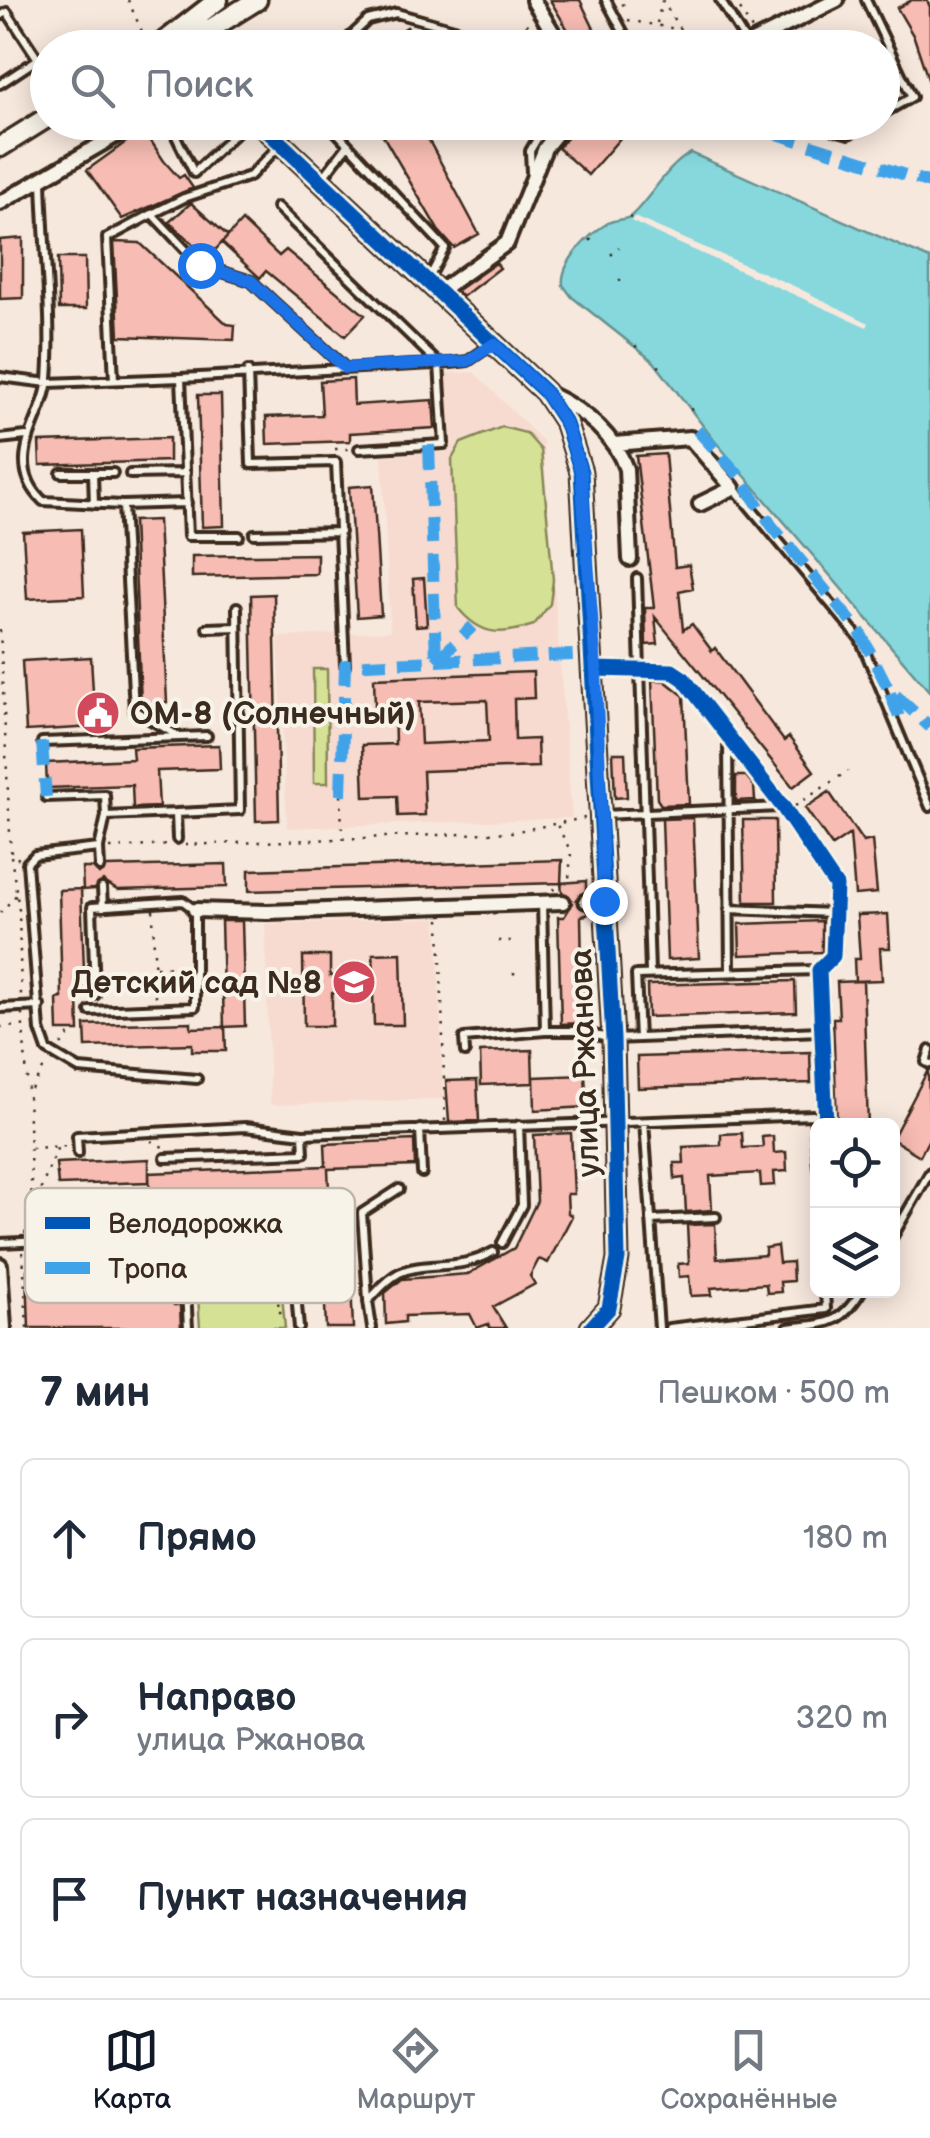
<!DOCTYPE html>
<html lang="ru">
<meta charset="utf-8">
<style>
:root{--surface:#fff;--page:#f6f6f7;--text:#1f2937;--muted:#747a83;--line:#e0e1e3;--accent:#111827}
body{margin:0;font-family:"Balsamiq Sans",sans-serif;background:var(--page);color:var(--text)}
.controls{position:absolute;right:30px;bottom:30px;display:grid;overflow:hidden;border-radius:15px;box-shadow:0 5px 25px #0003}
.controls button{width:90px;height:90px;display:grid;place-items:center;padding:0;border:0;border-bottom:2px solid var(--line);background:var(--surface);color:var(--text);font:50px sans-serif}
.stop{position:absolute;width:30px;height:30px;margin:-22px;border:8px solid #1a73e8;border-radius:50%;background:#fff}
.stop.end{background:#1a73e8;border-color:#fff;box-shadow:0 2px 10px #0008}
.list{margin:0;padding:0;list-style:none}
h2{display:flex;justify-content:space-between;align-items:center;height:130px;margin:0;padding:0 40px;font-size:42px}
h2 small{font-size:32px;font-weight:400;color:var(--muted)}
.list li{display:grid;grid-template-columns:65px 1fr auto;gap:30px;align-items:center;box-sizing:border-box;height:160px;margin:0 20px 20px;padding:0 20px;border:2px solid var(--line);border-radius:15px}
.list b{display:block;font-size:38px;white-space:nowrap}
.list p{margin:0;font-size:32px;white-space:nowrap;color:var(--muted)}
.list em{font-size:32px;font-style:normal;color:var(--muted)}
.icon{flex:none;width:55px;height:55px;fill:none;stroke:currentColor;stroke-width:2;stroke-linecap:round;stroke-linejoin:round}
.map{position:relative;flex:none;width:930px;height:1328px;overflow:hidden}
.search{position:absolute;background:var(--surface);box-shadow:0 5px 25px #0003;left:30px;right:30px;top:30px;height:110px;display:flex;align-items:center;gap:25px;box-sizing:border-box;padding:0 35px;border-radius:55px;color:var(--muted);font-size:38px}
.sheet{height:670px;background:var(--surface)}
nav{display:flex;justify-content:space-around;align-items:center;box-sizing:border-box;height:140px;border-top:2px solid var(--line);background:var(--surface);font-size:28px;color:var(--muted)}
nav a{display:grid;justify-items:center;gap:5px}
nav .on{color:var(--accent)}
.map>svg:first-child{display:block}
.built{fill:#f7dbd0}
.green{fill:#d5e295;stroke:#88865a;stroke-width:2.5}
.water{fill:#86d8dd;stroke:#689291;stroke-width:2.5}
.pier{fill:#f7e8dd}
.building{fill:#f7bcb3;stroke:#3b2a1e;stroke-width:2.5;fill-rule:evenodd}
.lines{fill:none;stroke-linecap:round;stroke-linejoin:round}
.lane-casing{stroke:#3b2a1e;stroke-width:14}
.street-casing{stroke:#3b2a1e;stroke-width:20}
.secondary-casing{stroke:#3b2a1e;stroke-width:25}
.path{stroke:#3b2a1e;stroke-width:2.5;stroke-dasharray:2.5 8;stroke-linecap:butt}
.lane{stroke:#f7f3e8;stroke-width:6}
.street{stroke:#f7f3e8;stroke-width:12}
.secondary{stroke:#f7f3e8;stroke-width:18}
.quiet{stroke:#3fa3ea;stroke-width:12;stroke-dasharray:25 12;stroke-linecap:butt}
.cycleway-casing{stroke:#f7f3e8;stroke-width:21}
.cycleway{stroke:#0057b8;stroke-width:15}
.route{stroke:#1a73e8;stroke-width:12}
.labels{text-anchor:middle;stroke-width:8;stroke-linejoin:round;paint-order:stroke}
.poi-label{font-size:32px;font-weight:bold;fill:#3b2a1e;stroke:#f7f3e8;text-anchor:start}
.street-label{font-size:32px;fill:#3b2a1e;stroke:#f7f3e8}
.key{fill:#f7f3e8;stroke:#bfb7ab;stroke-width:2.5}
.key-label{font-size:28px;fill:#3b2a1e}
</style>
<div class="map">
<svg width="930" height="1328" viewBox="0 0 930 1328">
<rect width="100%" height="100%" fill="#f7e8dd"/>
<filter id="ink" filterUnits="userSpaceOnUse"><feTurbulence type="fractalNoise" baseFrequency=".01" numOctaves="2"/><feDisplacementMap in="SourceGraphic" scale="20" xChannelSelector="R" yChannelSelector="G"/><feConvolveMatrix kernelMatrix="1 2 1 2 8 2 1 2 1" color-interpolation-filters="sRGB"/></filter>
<g filter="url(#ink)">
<path class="built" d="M474,372L543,441L572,818L287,828L278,637L390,631L382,456L446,452L443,373Z
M437,918L443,1099L270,1105L265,924Z"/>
<path class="green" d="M502,427L526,433L541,450L553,580L550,604L534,625C500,636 481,636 458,608L452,459L461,443Z
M313,669H327L328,783H314Z
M276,1228L285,1328H200L194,1231Z"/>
<path class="water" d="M691,153L930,259V692L714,440L654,362L572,297L563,285C560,263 589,234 608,223C615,219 624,221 631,216C650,199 667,165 691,153Z"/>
<path class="pier" d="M634,217L796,287L869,323L867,327L662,236L631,221Z"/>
<path class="building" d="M550,0H580L595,31L590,38L575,42Z
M912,0H927L930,7V85L914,37L897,8Z
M407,27L413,37L428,29L483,48H372Z
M375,122H419L479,234L454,248L438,230Z
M581,122H634L588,175L558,148Z
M149,138L164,161L179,178L184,175L193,188L122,219L87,170L129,140Z
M191,203L228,236L208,258L169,222Z
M242,221L279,256L286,250L365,315L345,336L266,271L260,278L222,243Z
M23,238V298L0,299V240Z
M114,242L140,243L227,324L235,325L234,340L119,336Z
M58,258H85L86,309H59Z
M496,263L500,268L462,297L456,291Z
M353,379L354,405L433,400L435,428L350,433V441L267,444L266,417L322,415L320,381Z
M198,395H221L224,526L202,527Z
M169,438V461L40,465L39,442Z
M665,454L675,567L689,565L693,588L679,591L683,630L692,624L712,651L715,648L784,741L789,737L814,771L793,787L655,617L658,644L646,645L645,608H654L636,456Z
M373,485L381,615L357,617L349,487Z
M158,520L167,702L141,704L133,521Z
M81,529L84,596L27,599L23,532Z
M317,554V574L192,577V556Z
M424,578L427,625L416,626L413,579Z
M274,594L279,820L256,821L251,595Z
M91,657L95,727L26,731L22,661Z
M533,672L534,698L514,699L515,740L537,739L538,767L423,771L425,815L398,816L397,796L364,797L362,745L395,744L394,704L375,706L374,678ZM487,700L489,741L421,744L419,702Z
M652,680L665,681L684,696L689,804L661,805L657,799Z
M219,745L220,769L157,771L159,807L133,808L132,785L47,788L46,763L133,759L132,748Z
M613,753H625L627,797L615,798Z
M736,776H746L754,786L755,800L736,801Z
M829,792L863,842L872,840L877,893L855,895L850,834L832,846L805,808Z
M693,818L699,958L667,960L662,819Z
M743,820H775L776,902H745Z
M562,860L561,883L249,891V870Z
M226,864L227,887L117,890L103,881L95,889L83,890L82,868H93L99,874L107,867Z
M586,881V891L576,900L587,911V915L581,916L583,1023L561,1024L558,917H564L573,903L562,892L561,883Z
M81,889L85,997H78L79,1031H58L57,999L62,998L59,890Z
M888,914L890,948H880L882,980L855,981L854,959H860L857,915Z
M221,921H242L245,1026L224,1027Z
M822,921V952L740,955L739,924Z
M401,953L403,1025H374L373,992L332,993V1026H304L303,956H330V976L374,975L373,954Z
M795,981L796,1012L648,1017L647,985Z
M863,981L868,1126H837L833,1018H839L837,982Z
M191,1022V1028L225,1027L226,1051H192V1044L86,1047L85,1025Z
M532,1050L533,1083L481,1085L480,1052Z
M810,1052L811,1083L638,1088L637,1057Z
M928,1070L930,1137L920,1156L892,1139Z
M585,1075L587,1107L535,1110L534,1077Z
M477,1080L479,1121L449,1122L446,1081Z
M571,1133L574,1194H567L568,1213L572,1216L548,1263L539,1259L530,1276L535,1284L493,1307L506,1328H490L488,1324L477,1328L470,1314L405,1316V1322L386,1324L385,1293L402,1279L468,1274L514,1248L537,1201L534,1135Z
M742,1133L743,1148L763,1147L762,1137L773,1136L774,1153L786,1152L787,1171L774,1172L775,1185L761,1186L760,1173L710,1176L712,1210L686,1212L684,1178L675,1179L674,1163H684L683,1147L721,1145V1134Z
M414,1140L415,1166L328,1169L329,1190L150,1199L149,1173L326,1166L325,1144Z
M149,1159V1182L58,1185L56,1163Z
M347,1192L353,1328H326L320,1194Z
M715,1224L717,1259L765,1255V1248L777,1246L779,1263L792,1262L793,1281L780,1282L781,1292L767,1293L766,1284L711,1288L712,1295L691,1296L689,1276L679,1277L678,1264L689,1263L687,1225Z
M160,1240V1247H171L174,1305H180L181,1328H29L27,1270L81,1268L83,1301L137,1298L135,1241Z"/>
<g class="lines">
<defs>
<path id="lane" d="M606,0L632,48
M720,0L748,45
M866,0L912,97L882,114
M0,16L7,12L38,59L0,84
M773,33L782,48
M338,48L368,20L396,13L523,48
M169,122L194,173L247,122
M327,122L445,248L428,280
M829,122L834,130L849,134L869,122
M280,145L250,176L184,198L152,214L200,265L251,281L343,366
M531,172L530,151L547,122
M42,178C43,243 53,315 48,379C45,419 1,460 43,501L123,505L134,710L178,736
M321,180L348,145
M277,207L439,364L444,444L359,449
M248,371L251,464L336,462L345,665
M0,377L48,383L181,378
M114,380L107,238L152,214
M0,439L26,436
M61,473H93L94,504
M93,473H113
M130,474L186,473
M734,488L860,639L930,807
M123,505L187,503
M254,534L340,532
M239,536H188L181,378L451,363L468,361L493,344
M637,578L650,972
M207,628L237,627
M728,741L730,971
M42,742L207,736
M46,797L105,795L106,816L176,813
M602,815L780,807
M106,816L99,848L35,855L27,863L40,1030L47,1050L79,1069L197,1079
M177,839L176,813L240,810L237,607
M99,848L100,867
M102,888L103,907
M542,902L545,1031
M729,909L833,913
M0,1008L40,1006
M90,1011L195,1007V910L183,901L92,907L95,995
M639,1038L636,975L819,970
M930,1050L926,1062L930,1064
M465,1052L464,1038L545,1031H576L613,1039L820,1031
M644,1122L659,1328
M420,1129L422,1173
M78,1153L77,1136L245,1127L303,1134L814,1115L818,1167
M165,1158L304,1153L303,1134
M266,1214L289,1212L299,1328
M651,1220L716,1217
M892,1238L930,1172
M86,1239L128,1234
M0,1243L86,1239L89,1294L128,1291V1234L183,1232L188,1328
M502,1243L522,1205L519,1125
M368,1299L362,1213L399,1189
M372,1328L368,1301C378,1291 386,1280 399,1273C426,1260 458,1272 493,1252
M669,1328L826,1309L825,1290
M788,1328C827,1323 840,1326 862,1290"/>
<path id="street" d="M533,0L555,36L567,48
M740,48L837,0
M0,203L139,122
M437,293L507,243L545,148L566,122
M547,393C582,409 613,432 626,469L630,559
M614,444L690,438L733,488L700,504
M596,669L672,671L684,679L783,807L836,886L833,956L819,970L826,1124
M586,901H604
M195,910L267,912L563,902
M0,1265L4,1328"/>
<path id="secondary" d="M177,35L212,28L257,0
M156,48L218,0
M258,122L545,392L566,424L581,472L613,1039L618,1259L609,1308L591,1328
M0,147L48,117"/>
</defs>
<use href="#lane" class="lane-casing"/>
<use href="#street" class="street-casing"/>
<use href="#secondary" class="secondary-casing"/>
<path class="path" d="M128,0L143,34
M662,0L686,39L684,48
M735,0L752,30
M622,5L631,0
M628,20L681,30
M657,23L662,1
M521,35L529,21
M629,217L632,219
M590,239L594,244
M611,255L619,247
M619,281L626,274
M635,347L639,344
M658,367L663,364
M690,410L695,407
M335,449H349
M0,630L11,854L19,859
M341,795L342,837
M795,806L848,771
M185,845L512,832L585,818
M110,848L172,845
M11,856L19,910L21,996
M553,890L569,879L571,852L557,825
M153,910L155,997
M0,913L19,892
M440,919L445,1121
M498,941H512
M156,967L183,966
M514,972V981
M22,1014L28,1091
M0,1027L21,1026
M61,1045L73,1031
M151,1141L163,1147
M31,1148L68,1146
M33,1209L58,1146
M266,1226L264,1273L279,1284L278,1312H287
M194,1231L266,1226
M25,1234L32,1211L28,1094L47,1063
M23,1252L27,1328"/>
<use href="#lane" class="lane"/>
<use href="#street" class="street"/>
<use href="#secondary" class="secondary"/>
<path class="quiet" d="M740,122L930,183
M697,430L737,473L772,526L860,632L888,688L930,727
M429,445L436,661
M436,661L473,626
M890,693L902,725
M42,742L46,797
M341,795L345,665L595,654"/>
<defs>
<path id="cycleway" d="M258,122L545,392L566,424L581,472L613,1039L618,1259L609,1308L591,1328
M596,669L672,671L684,679L783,807L836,886L833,956L819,970L826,1124"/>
</defs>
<use href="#cycleway" class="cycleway-casing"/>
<use href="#cycleway" class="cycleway"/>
</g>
</g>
<g class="lines" filter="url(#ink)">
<path class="route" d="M200,265L251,281L345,368L468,361L494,344L545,392L566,424L581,472L596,669L604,901"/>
</g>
<defs>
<symbol id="civic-disc" viewBox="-11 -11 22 22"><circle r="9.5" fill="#d1495b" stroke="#f7f3e8"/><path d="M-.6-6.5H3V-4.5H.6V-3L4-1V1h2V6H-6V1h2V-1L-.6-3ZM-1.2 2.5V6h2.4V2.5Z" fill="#fff"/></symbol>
<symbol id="school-disc" viewBox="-11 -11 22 22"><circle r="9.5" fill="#d1495b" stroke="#f7f3e8"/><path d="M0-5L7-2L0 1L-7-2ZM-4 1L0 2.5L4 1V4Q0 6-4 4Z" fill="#fff"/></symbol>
</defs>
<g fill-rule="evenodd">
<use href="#civic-disc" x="73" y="688" width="50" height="50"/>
<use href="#school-disc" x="329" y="957" width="50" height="50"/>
</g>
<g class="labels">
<g class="poi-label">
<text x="130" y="724">ОМ-8 (Солнечный)</text>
<text x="322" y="993" text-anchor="end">Детский сад №8</text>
</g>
<g class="street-label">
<text transform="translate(584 1063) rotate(-92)" y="11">улица Ржанова</text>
</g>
</g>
<rect x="25" y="1188" width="330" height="115" rx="15" class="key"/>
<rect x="45" y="1217" width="45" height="12" fill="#0057b8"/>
<rect x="45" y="1262" width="45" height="12" fill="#3fa3ea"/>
<g class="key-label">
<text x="108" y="1233">Велодорожка</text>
<text x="108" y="1278">Тропа</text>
</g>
</svg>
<div class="controls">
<button><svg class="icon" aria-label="locate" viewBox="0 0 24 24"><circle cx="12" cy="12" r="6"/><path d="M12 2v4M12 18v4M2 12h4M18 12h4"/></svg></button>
<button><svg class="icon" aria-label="layers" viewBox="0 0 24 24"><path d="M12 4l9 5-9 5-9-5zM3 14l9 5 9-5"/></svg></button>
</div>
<div class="stop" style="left:200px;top:265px"></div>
<div class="stop end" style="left:604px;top:901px"></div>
<div class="search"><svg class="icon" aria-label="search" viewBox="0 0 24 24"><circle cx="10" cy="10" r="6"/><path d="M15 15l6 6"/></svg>Поиск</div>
</div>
<section class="sheet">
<h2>7 мин<small>Пешком · 500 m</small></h2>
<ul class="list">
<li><svg class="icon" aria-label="ahead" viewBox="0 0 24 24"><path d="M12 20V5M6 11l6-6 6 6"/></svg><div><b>Прямо</b></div><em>180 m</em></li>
<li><svg class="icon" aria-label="right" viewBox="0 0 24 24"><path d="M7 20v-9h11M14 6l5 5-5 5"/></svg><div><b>Направо</b><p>улица Ржанова</p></div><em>320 m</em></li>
<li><svg class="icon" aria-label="arrive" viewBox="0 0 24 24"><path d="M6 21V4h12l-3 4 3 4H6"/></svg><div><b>Пункт назначения</b></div></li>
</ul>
</section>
<nav>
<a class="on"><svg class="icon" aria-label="map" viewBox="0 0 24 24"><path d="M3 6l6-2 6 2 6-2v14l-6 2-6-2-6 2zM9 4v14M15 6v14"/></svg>Карта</a>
<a><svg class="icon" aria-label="directions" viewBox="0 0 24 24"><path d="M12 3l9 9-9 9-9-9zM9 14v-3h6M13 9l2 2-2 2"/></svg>Маршрут</a>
<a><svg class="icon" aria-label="saved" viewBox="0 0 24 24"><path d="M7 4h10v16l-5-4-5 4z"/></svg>Сохранённые</a>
</nav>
